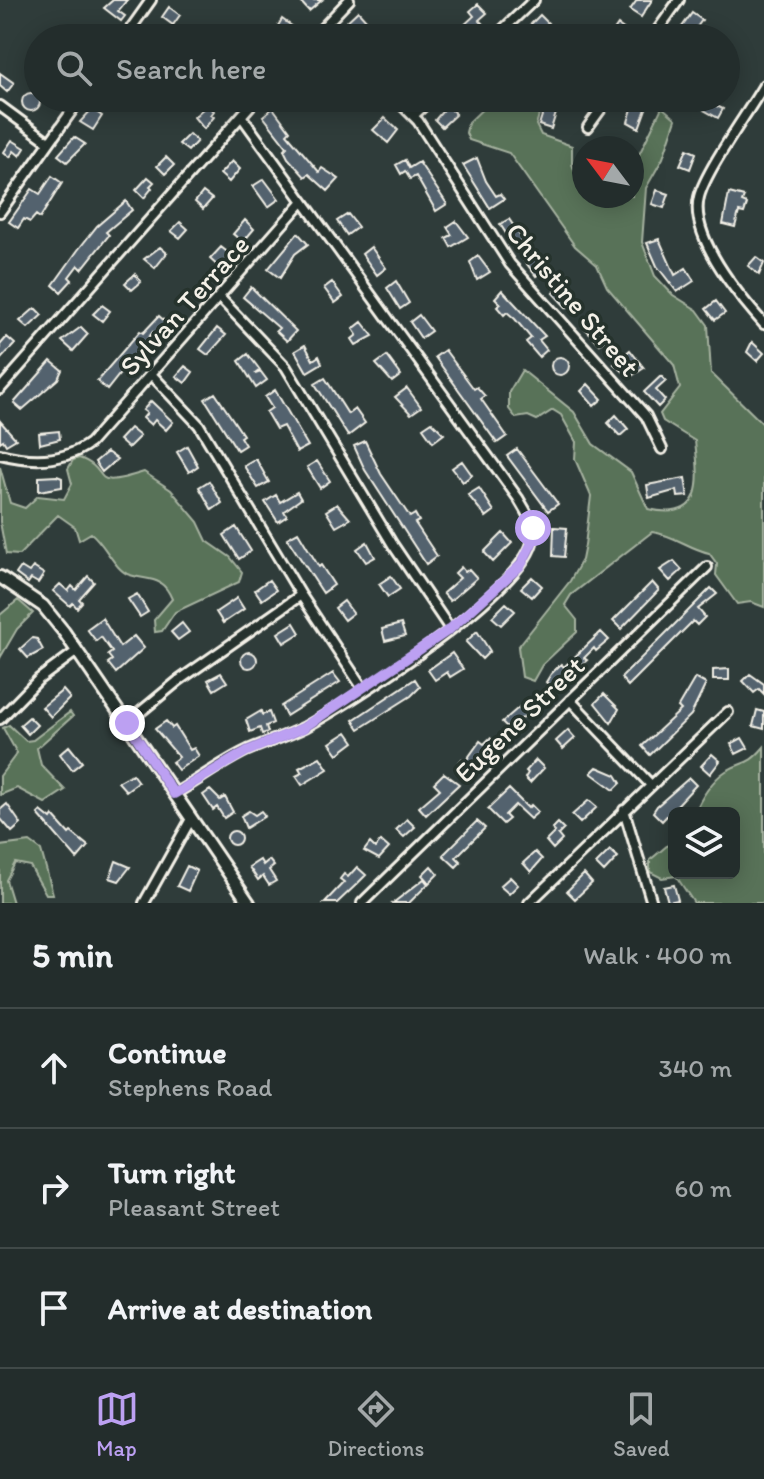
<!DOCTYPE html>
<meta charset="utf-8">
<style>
:root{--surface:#232d2c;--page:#2f3938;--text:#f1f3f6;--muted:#a3a8a9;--line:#404948;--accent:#bca0f2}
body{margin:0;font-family:Itim,sans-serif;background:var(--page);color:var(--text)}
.controls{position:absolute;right:24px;bottom:24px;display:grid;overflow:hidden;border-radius:12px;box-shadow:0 4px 20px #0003}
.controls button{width:72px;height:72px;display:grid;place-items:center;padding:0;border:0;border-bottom:2px solid var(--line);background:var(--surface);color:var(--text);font:40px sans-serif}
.compass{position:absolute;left:572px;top:136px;width:72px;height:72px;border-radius:50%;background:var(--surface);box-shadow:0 4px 20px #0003;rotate:302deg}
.stop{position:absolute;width:24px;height:24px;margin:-18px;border:6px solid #bca0f2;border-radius:50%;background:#fff}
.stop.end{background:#bca0f2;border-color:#fff;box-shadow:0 2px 8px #0008}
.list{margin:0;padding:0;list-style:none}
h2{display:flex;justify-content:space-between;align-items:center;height:104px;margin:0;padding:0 32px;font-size:34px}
h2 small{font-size:26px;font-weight:400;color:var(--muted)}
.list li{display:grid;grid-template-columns:52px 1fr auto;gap:24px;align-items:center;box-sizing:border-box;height:120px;padding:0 32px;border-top:2px solid var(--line)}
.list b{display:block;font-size:30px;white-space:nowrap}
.list p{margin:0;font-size:26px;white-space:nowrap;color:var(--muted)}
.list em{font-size:26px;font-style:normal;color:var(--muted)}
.icon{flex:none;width:44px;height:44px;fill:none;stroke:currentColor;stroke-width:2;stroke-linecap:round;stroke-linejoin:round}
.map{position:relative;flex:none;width:764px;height:903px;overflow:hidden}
.search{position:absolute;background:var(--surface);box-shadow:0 4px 20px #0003;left:24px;right:24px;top:24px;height:88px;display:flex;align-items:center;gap:20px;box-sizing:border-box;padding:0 28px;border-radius:44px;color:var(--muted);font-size:30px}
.sheet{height:464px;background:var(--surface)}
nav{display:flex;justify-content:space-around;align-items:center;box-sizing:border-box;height:112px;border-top:2px solid var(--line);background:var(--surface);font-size:22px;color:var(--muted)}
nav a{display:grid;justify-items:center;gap:4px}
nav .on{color:var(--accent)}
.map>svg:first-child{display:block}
.green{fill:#587258;stroke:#a6b2a0;stroke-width:2}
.building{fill:#52626e;stroke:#f4f1e8;stroke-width:2}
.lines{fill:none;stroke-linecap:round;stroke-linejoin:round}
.minor-casing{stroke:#f4f1e8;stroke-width:14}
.tertiary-casing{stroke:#f4f1e8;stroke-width:16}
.minor{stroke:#26332d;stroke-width:8}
.tertiary{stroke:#26332d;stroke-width:10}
.route{stroke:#bca0f2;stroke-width:10}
.labels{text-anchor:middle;stroke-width:7;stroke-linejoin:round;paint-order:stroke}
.street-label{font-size:28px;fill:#f4f1e8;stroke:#26332d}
</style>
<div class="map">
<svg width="764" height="903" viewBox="0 0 764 903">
<rect width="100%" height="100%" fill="#2f3c3a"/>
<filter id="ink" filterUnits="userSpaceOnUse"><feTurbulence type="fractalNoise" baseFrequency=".0125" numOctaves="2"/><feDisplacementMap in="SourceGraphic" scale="16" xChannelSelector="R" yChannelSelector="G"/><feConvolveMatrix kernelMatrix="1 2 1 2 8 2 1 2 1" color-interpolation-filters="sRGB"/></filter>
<g filter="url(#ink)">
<path class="green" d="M494,98H544L536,125L541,135L572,146V164L584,196H632V169L662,107L676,119L663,158L646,188L642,242L655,276L673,295L697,310L708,325L711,373L764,425V607L751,602L737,604L716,575L717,564L709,553C688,548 674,535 652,532L571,595L565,605L577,620V632L542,665L533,681L522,677L518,647L570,581L582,560L585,545L591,496L575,459L576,442L561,415L553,410L537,420L528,416L516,418L509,409V392L522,370L574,412L593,444L631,472L648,509C704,522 700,484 695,441L663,421L660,414L680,388L674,365L607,287L597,265L575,246L509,153L469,140L466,133L468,123Z
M79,458C114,470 85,491 144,472L171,490L198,522L207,541L230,557L242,572L239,582L175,612L162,631L155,632L154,620L172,599C162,575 149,581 130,575C115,571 106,545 91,533L79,540L75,527L58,515L19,555L6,554L0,522V467L10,503L25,508L38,496L64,499L72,484L68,469L73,460Z
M18,600L33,613L17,629L0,658V615Z
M70,712L73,716L37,748L41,765L65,790L45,803L17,788L0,795V776L17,753L3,728L9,725L26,741L33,740Z
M764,747V903H694L676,876L662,878L650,872V860L674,840V873H734V813H695C700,799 713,779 726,771C744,760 747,767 764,747Z
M30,842L41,850L53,894H46L30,866L15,863L6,880L13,903H0V846Z"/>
<path class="building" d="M113,0H127L118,11L125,16L121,21L104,8Z
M299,0H322L309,11Z
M637,0H652L641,17L630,10Z
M478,4L487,13L479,20L483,24L468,38H450L474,16L470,11Z
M169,7L180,15L173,25L162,17Z
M358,11L368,22L353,33L344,24Z
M692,13L702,20L689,38H674Z
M540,15L549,24L534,38L526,29Z
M282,19L296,29L286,38H271Z
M618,25L629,33L625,38H609Z
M0,73L14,83L7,92L0,86Z
M22 102a9 9 0 1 1 18 0a9 9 0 1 1-18 0Z
M635,99L647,106L639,128L628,122Z
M708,102L723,109L718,118L704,110Z
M207,105L214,111L211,115L214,117L204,129L194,117Z
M447,106L456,114L442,127L435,120Z
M545,106L557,110L551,129L539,125Z
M273,108L290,131L287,134L319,172L322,168L339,179L328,191L309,174L305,177L288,158L284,150L287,147L263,116Z
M92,109L102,116L93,130L80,122Z
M385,118L398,130L388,143L373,130Z
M189,134L197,141L188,151L179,144Z
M74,137L85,144L67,162L58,155Z
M12,140L25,148L20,156L14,151L10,157L4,152Z
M687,149L696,153L690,169L680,165Z
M166,157L174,165L165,174L157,166Z
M477,158L486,181L496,196L500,194L504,199L490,208L463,165Z
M405,160L409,168L419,162L447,204L436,211L416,176L410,179L405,171L401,174L396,165Z
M232,161L240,169L229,182L220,174Z
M52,176L62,183L40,218L36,215L30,222L24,219L18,228L9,222L32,189L40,194Z
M148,177L154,182L150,186L152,188L144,198L136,190Z
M264,179L279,199L268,207L253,186Z
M657,190L669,194L664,208L652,204Z
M203,192L212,199L203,209L195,202Z
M729,193L744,197L742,202L747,204L744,213L739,212L735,227L723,224Z
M126,201L132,210L106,232L109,235L82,269L78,265L69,277L72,280L61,292L53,285L78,250L97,226Z
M348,214L358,227L347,235L337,221Z
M509,219L523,240L514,246L500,224Z
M245,220L254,229L243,242L233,234Z
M456,221L468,237L451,247L446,238L452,235L447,227Z
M180,222L188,229L180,238L171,231Z
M298,233L308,244L295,254L280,278L268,269Z
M659,239L675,275L686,268L694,281L677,292L657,266L647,243Z
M160,247L167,253L155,268L144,259Z
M221,247L231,255L220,268L210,259Z
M371,247L386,268L377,275L362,254Z
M532,254L545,269L536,276L524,260Z
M478,256L490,272L477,280L470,262Z
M756,257L764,263L759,275L748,266Z
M135,274L141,282L132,290L125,283Z
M396,281L409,303L400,309L387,288Z
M332,282L343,297L335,303L324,288Z
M561,286L575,301L567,308L553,293Z
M251,287L296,331L287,341L276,331L279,328L243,297Z
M502,290L545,336L539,340L547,350L539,357L526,342L531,338L515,319L507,312L504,315L497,307L501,304L495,298Z
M716,301L725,313L715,320L706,309Z
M102,305L110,311L102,321L93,314Z
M35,308L42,315L28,328L20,321Z
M419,315L431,331L421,338L410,322Z
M159,316L167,323L157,335L153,332L107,390L97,381L140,331L143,333Z
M590,319L607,338L600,344L583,326Z
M362,322L373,336L356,345L352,339L357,335L353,329Z
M81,327L88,334L73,351L62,341Z
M217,328L226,335L208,355L200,349Z
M7,337L15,344L0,360V345Z
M752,342L764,353L757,361L747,352Z
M305,345L313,360L319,356L322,363L307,372L295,351Z
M445,350L474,389L477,387L485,396L481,399L507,436L497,443L435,357Z
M630,350L644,368L630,377L614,364Z
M248,354L260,370L255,374L261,372L267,380L256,388L239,361Z
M387,356L401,375L392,382L376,364Z
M551 366a9 9 0 1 1 18 0a9 9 0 1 1-18 0Z
M51,361L62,370L58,379L22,410L14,403Z
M185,366L193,372L185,383L176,376Z
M661,376L666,381L656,390L665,400L658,407L644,392Z
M325,378L348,414L355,409L365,423L348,436L315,384Z
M588,384L602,399L594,406L581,391Z
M407,388L421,407L411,414L395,397Z
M275,390L308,446L297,452L283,426L276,429L266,412L272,408L265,397Z
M215,393L243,435L240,437L245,445L237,450L205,399Z
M151,401L173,422L166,430L155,420L151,425L143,418L147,413L143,410Z
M616,415L628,429L620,436L608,423Z
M0,421L16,439L6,445L3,440L0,442Z
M432,422L444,434L433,442L423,428Z
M130,428L140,436L128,448L119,440Z
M59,431L60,439L40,444L39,433Z
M365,441L381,474L410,517L415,514L419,521L415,523L437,556L426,564L365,470L354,446Z
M187,446L198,466L189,472L177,452Z
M517,449L558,504L548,511L507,456Z
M107,452L117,459L102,472L95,462Z
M256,459L269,482L258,488L244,466Z
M317,461L330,481L320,488L307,467Z
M462,461L472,475L463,482L452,468Z
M57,476L62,478V487L39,491V477Z
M685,478L688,496L678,497L677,490L649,498L647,485Z
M209,481L222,503L212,510L199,487Z
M479,488L494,511L486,517L468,495Z
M297,492L301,499L284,511L287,516L278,522L265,502L276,495L280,502Z
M337,504L350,519L336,527L326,511Z
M236,527L251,551L239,559L224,535Z
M554,527L567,528L564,557L553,556Z
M298,532L319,567L321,565L334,585L323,593L287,538Z
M503,533L512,543L493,562L484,552Z
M367,542L375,557L366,562L357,549Z
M674,561L682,570L670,581L660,570Z
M21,567L29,572L33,567L44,574L38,583L31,579L28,583L16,574Z
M461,567L465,572L469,569L477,578L450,601L443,593L460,578L455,573Z
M88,576L94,582L79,599L82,602L77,608L73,603L70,606L53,591L60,584L68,591L72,586L76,590Z
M391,576L400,589L388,597L379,584Z
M532,577L542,586L532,597L521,588Z
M269,580L276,590L262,600L255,590Z
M652,582L659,590L621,629L613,621Z
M711,588L717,594L698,609L705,617L697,625L693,621L628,686L621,678Z
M137,594L148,612L140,617L128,599Z
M237,598L244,609L223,623L216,612Z
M344,601L353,613L344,620L335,608Z
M506,603L515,611L501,625L492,617Z
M102,618L120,647L134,636L144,648L116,673L108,663L112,660L108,655L112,652L101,637L96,641L87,629Z
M182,623L189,632L178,640L171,632Z
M294,623L300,633L284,643L278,633Z
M401,624L405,636L385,641L382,629Z
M477,631L490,651L482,659L466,642Z
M601,632L609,640L596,651L594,648L584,658L587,660L553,689L546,682L551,674L561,664L564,667Z
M32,638L37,639L43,650L28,658L20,649Z
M241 660a8 8 0 1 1 16 0a8 8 0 1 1-16 0Z
M452,653L463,669L450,677L447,672L435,680L428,670Z
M729,669V680H713V670Z
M221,673L227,682L214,690L208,680Z
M333,673L340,682L286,716L281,706Z
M750,674L764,684V694L759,689L754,693L743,681Z
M695,678L706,684L691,715L650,755L642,746L681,710L678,707Z
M415,679L420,687L411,696L359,729L353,720Z
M63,690L70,698L51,717L42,707Z
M604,694L619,709L611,723L595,703Z
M524,703L532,710L509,729L502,722Z
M757,710L764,712V729L753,726Z
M261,711L262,715L269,712L273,723L266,726L268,732L262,734L260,728L250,732L246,720Z
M29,717L37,725L28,734L20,725Z
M166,721L172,728L175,726L190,750L194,748L199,756L178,770L172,762L179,757L155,729Z
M568,730L575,738L563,749L556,741Z
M347,732L354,742L338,754L330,743Z
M490,738L498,745L470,774L457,765L462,759L465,762L480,741L484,744Z
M742,738L748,748L736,754L731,744Z
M69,746L82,762L72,770L60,754Z
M712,754L720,761L710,774L701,766Z
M320,757L328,769L302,785L296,776L302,773L299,768Z
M536,760L544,768L530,783L525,778L528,773L526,771Z
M597,767L616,775L621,783L614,790L591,773Z
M444,773L459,784L426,815L419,807L440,789L434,783Z
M132,774L138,782L126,791L118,782Z
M689,778L696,785L662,821L653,812L657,806Z
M509,789L528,808L531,805L538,812L530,819L515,805L505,815L509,819L503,824L488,809Z
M210,790L220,800L225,797L233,812L224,818L217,807L213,810L203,795Z
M589,800L597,807L580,823L572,815Z
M7,804L21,824L12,832L0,818V810Z
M41,811L51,819L53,816L69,834L71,832L88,846L77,859L38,814Z
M249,811L255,815L261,811L265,816L246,828L241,816Z
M407,819L415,827L404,837L396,830Z
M477,821L485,828L456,857L461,862L456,867L443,855Z
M558,823L564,829L558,835L562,840L553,849L546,841L555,832L552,829Z
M227 838a7 7 0 1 1 14 0a7 7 0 1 1-14 0Z
M381,841L389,848L379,859L364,851L370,843L375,848Z
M610,850L618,857L604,872L596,864Z
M535,852L542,859L531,872L523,863Z
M260,860L263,865L269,860L274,866L269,870L276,881L269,885L263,876L258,880L249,867Z
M116,861L130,867L119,881L110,878Z
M187,866L197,871L188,891L177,886Z
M431,866L438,874L429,883L422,875Z
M357,867L366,875L356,885L337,903H324L344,882L340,879L344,874L348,877Z
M584,874L592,883L575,899L567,891Z
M510,877L518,885L509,894L500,886Z
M424,879L428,884L409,903H393Z
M674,885L678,900L668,902L664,887Z"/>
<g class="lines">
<defs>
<path id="minor" d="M324,27L335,38
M124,38L151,0
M313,38L349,0
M494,38L534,0
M652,38L679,0
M764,85C748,113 706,170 699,197C689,236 739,296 764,324
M395,98L418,121L510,264L646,416L662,449
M0,106L49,142
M413,116L432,98
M588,127L609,98
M0,212L81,98
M220,298L286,367L393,545L450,629
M151,374L199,425L301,595L364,690
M0,389L257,98
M0,454C31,462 63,463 90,443L303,201
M570,700L650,784
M0,719L39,679L77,651
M127,723L178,681L301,595
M174,794C199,780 222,762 248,750C267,742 287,736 305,727C355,700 517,595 532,543C537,526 526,512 518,498L242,117
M624,810L652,903
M144,903L191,819
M362,903L707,567
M529,903L728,712"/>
<path id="tertiary" d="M0,577L43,606L64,632L249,903"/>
</defs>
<use href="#minor" class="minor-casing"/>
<use href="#tertiary" class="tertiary-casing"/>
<use href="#minor" class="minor"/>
<use href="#tertiary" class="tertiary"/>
</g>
</g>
<g class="lines" filter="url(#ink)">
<path class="route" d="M127,723L174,794L247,751L303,728L450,629L521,565L533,541V528"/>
</g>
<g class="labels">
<g class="street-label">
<text transform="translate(573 299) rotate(50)" y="10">Christine Street</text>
<text transform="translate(184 305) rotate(-48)" y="10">Sylvan Terrace</text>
<text transform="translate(519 719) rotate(-44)" y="10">Eugene Street</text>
</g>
</g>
</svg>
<div class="controls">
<button><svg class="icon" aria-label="layers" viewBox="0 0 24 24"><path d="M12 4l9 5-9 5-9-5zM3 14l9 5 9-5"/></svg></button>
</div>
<svg class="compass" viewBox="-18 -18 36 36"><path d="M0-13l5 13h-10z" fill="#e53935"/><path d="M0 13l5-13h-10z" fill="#a3a8a9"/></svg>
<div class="stop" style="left:533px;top:528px"></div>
<div class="stop end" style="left:127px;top:723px"></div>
<div class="search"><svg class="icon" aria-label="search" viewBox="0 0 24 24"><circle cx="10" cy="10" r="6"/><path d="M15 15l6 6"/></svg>Search here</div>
</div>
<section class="sheet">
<h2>5 min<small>Walk · 400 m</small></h2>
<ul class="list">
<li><svg class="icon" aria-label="ahead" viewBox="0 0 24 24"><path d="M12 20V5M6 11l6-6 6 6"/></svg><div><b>Continue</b><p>Stephens Road</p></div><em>340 m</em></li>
<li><svg class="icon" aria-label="right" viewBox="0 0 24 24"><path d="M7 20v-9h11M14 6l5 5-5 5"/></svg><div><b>Turn right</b><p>Pleasant Street</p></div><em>60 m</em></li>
<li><svg class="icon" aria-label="arrive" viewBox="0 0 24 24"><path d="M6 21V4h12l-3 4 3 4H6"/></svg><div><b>Arrive at destination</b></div></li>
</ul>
</section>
<nav>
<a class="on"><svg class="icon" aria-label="map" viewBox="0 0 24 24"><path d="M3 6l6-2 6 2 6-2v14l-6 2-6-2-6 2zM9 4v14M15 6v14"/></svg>Map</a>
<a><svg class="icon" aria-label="directions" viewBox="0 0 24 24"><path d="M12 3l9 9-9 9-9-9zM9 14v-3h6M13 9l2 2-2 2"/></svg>Directions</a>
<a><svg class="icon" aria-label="saved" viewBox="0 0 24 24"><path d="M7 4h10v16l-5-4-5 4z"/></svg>Saved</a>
</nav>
